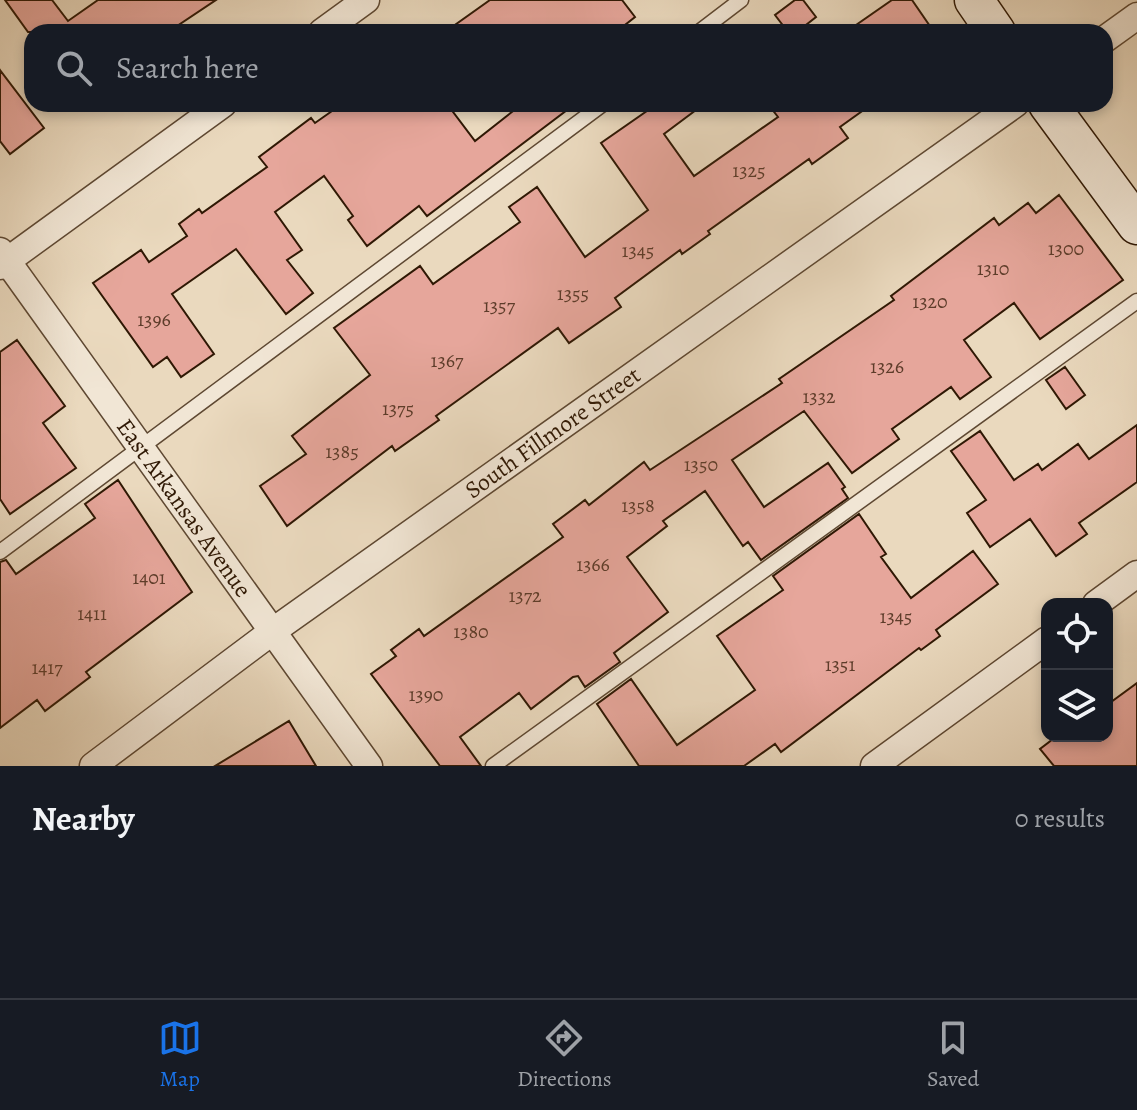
<!DOCTYPE html>
<style>
:root{--surface:#171b24;--page:#20242c;--text:#f1f3f6;--muted:#9ea1a6;--line:#363941;--accent:#1a73e8}
body{margin:0;font-family:Alegreya,serif;background:var(--page);color:var(--text)}
.controls{position:absolute;right:24px;bottom:24px;display:grid;overflow:hidden;border-radius:16px;box-shadow:0 4px 12px #0003}
.controls button{width:72px;height:72px;display:grid;place-items:center;padding:0;border:0;border-bottom:2px solid var(--line);background:var(--surface);color:var(--text);font:40px sans-serif}
.list{margin:0;padding:0;list-style:none}
h2{display:flex;justify-content:space-between;align-items:center;height:104px;margin:0;padding:0 32px;font-size:34px}
h2 small{font-size:26px;font-weight:400;color:var(--muted)}
.icon{flex:none;width:44px;height:44px;fill:none;stroke:currentColor;stroke-width:2;stroke-linecap:round;stroke-linejoin:round}
.map{position:relative;flex:none;width:1137px;height:766px;overflow:hidden}
.search{position:absolute;background:var(--surface);box-shadow:0 4px 12px #0003;left:24px;right:24px;top:24px;height:88px;display:flex;align-items:center;gap:20px;box-sizing:border-box;padding:0 28px;border-radius:24px;color:var(--muted);font-size:30px}
.sheet{height:232px;background:var(--surface)}
nav{display:flex;justify-content:space-around;align-items:center;box-sizing:border-box;height:112px;border-top:2px solid var(--line);background:var(--surface);font-size:22px;color:var(--muted)}
nav a{display:grid;justify-items:center;gap:4px}
nav .on{color:var(--accent)}
.map>svg:first-child{display:block}
.building{fill:#e6a69b;stroke:#2f1804;stroke-width:2}
.lines{fill:none;stroke-linecap:round;stroke-linejoin:round}
.lane-casing{stroke:#5e4832;stroke-width:17}
.street-casing{stroke:#5e4832;stroke-width:29}
.secondary-casing{stroke:#2f1804;stroke-width:41}
.lane{stroke:#f1e6d5;stroke-width:14}
.street{stroke:#f1e6d5;stroke-width:26}
.secondary{stroke:#f1e6d5;stroke-width:38}
.labels{text-anchor:middle;stroke-width:8;stroke-linejoin:round;paint-order:stroke}
.number-label{font-size:20px;fill:#5d3c2a}
.street-label{font-size:24px;fill:#2f1804;stroke:#f1e6d5}
</style>
<div class="map">
<svg width="1137" height="766" viewBox="0 0 1137 766">
<rect width="100%" height="100%" fill="#ead9be"/>
<filter id="stains"><feTurbulence type="fractalNoise" baseFrequency=".0025" numOctaves="4"/><feColorMatrix values="0 0 0 0 .2 0 0 0 0 .09 0 0 0 0 .02 0 0 0 .5 -.17"/></filter>
<radialGradient id="worn" r=".72"><stop offset=".6" stop-color="#630" stop-opacity="0"/><stop offset="1" stop-color="#630" stop-opacity=".3"/></radialGradient>
<path class="building" d="M5,0H52L68,21L98,0H216L168,32H28Z
M490,0H622L635,17L616,32H445Z
M795,0H803L816,17L797,32H788L775,15Z
M892,0H912L934,32H846Z
M0,70L44,128L10,154L0,141Z
M342,104H447L475,141L522,104H575L427,216L419,206L367,246L348,220L353,216L324,176L275,212L302,250L287,260L313,293L286,314L236,249L172,294L214,354L181,377L167,357L153,367L93,283L141,250L149,262L187,236L179,224L199,209L202,213L267,167L259,157L311,118L315,123Z
M657,104H704L664,134L694,176L778,117L768,104H872L840,127L848,138L812,164L809,159L708,231L710,234L682,254L680,250L615,298L621,307L569,343L558,328L436,416L439,420L395,451L392,446L287,526L260,486L306,454L292,436L370,375L334,328L420,266L433,284L520,222L509,207L537,187L585,257L648,210L601,143Z
M1059,195L1123,280L1040,339L1014,303L964,340L991,377L960,399L951,387L892,429L899,439L852,473L804,411L732,460L764,507L828,463L845,487L842,489L848,498L761,560L748,542L743,546L705,491L663,521L667,526L627,557L668,612L614,653L620,662L585,687L578,676L573,677L531,709L519,693L460,737L481,766H440L371,674L396,656L391,650L419,629L424,636L563,537L553,524L585,500L589,505L644,462L650,470L782,383L779,379L894,300L891,296L994,218L999,225L1028,203L1036,213Z
M17,340L65,406L43,423L76,468L10,514L0,499V352Z
M1065,367L1085,395L1066,409L1046,380Z
M1137,425V482L1079,523L1087,534L1056,556L1030,519L990,547L967,513L986,500L951,451L980,431L1014,480L1038,464L1042,470L1078,444L1089,459Z
M118,480L192,592L86,672L90,677L45,711L37,700L0,728V562L6,560L16,574L95,518L85,504Z
M859,514L886,554L881,557L911,598L973,551L998,584L936,630L940,636L921,650L919,648L781,752L775,744L744,766H639L597,704L631,679L677,745L755,690L717,636L783,590L773,576Z
M1137,683V766H1054L1040,749L1057,736H1107V705Z
M289,721L316,766H215Z"/>
<g class="lines">
<defs>
<path id="lane" d="M699,32L741,0
M0,552L603,104
M493,766L1137,301"/>
<g id="street">
<path d="M322,32L366,0"/>
<path d="M1105,39L1137,16"/>
<path id="s1" d="M0,251L369,766"/>
<path d="M0,266L223,104"/>
<path d="M1096,604L1137,574"/>
<path id="s2" d="M93,766L273,631L1015,104"/>
<path d="M874,766L1047,640"/>
</g>
<path id="secondary" d="M974,0L996,32
M1048,104L1137,225"/>
</defs>
<use href="#lane" class="lane-casing"/>
<use href="#street" class="street-casing"/>
<use href="#secondary" class="secondary-casing"/>
<use href="#lane" class="lane"/>
<use href="#street" class="street"/>
<use href="#secondary" class="secondary"/>
</g>
<g class="labels">
<g class="number-label">
<text x="749" y="177">1325</text>
<text x="1066" y="255">1300</text>
<text x="638" y="257">1345</text>
<text x="993" y="275">1310</text>
<text x="573" y="300">1355</text>
<text x="930" y="308">1320</text>
<text x="499" y="312">1357</text>
<text x="154" y="326">1396</text>
<text x="447" y="367">1367</text>
<text x="887" y="373">1326</text>
<text x="819" y="403">1332</text>
<text x="398" y="415">1375</text>
<text x="342" y="458">1385</text>
<text x="701" y="471">1350</text>
<text x="638" y="512">1358</text>
<text x="593" y="571">1366</text>
<text x="149" y="584">1401</text>
<text x="525" y="602">1372</text>
<text x="92" y="620">1411</text>
<text x="896" y="623">1345</text>
<text x="471" y="638">1380</text>
<text x="840" y="671">1351</text>
<text x="47" y="674">1417</text>
<text x="426" y="701">1390</text>
</g>
<g class="street-label">
<text dy="8" stroke="none"><textPath href="#s2" startOffset="568">South Fillmore Street</textPath></text>
<text dy="8" stroke="none"><textPath href="#s1" startOffset="316">East Arkansas Avenue</textPath></text>
</g>
</g>
<rect width="100%" height="100%" filter="url(#stains)"/>
<rect width="100%" height="100%" fill="url(#worn)"/>
</svg>
<div class="controls">
<button><svg class="icon" aria-label="locate" viewBox="0 0 24 24"><circle cx="12" cy="12" r="6"/><path d="M12 2v4M12 18v4M2 12h4M18 12h4"/></svg></button>
<button><svg class="icon" aria-label="layers" viewBox="0 0 24 24"><path d="M12 4l9 5-9 5-9-5zM3 14l9 5 9-5"/></svg></button>
</div>
<div class="search"><svg class="icon" aria-label="search" viewBox="0 0 24 24"><circle cx="10" cy="10" r="6"/><path d="M15 15l6 6"/></svg>Search here</div>
</div>
<section class="sheet">
<h2>Nearby<small>0 results</small></h2>
<ul class="list">
</ul>
</section>
<nav>
<a class="on"><svg class="icon" aria-label="map" viewBox="0 0 24 24"><path d="M3 6l6-2 6 2 6-2v14l-6 2-6-2-6 2zM9 4v14M15 6v14"/></svg>Map</a>
<a><svg class="icon" aria-label="directions" viewBox="0 0 24 24"><path d="M12 3l9 9-9 9-9-9zM9 14v-3h6M13 9l2 2-2 2"/></svg>Directions</a>
<a><svg class="icon" aria-label="saved" viewBox="0 0 24 24"><path d="M7 4h10v16l-5-4-5 4z"/></svg>Saved</a>
</nav>
